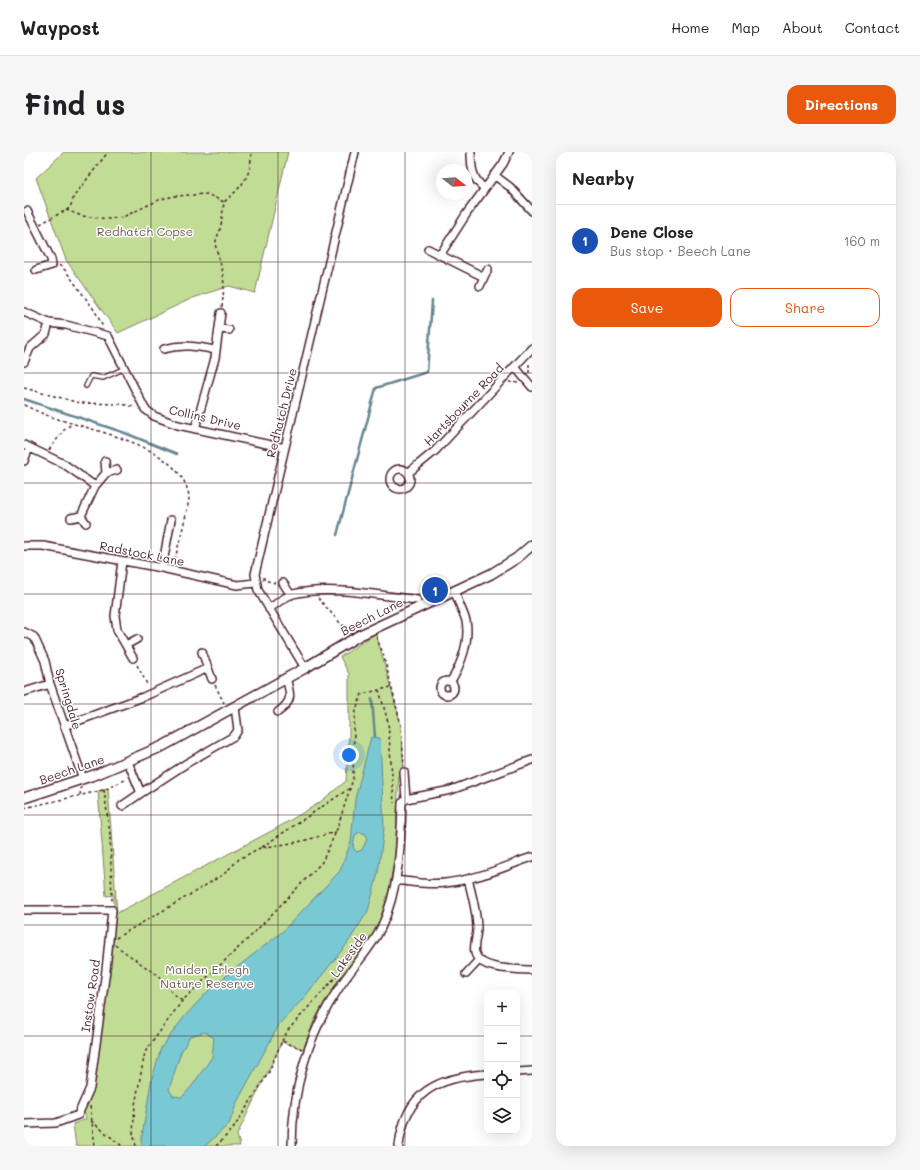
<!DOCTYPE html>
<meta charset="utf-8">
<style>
:root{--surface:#fff;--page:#f6f6f6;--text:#202124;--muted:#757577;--line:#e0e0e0;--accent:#ea580c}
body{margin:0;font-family:Mali,sans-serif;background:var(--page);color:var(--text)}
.controls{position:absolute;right:12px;bottom:12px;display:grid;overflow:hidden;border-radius:8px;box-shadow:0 4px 16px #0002}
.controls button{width:36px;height:36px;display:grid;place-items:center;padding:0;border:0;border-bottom:1px solid var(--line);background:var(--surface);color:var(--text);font:20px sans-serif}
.compass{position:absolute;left:412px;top:12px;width:36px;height:36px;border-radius:50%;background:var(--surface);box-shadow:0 4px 16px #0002;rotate:107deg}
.you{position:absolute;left:325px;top:603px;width:14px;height:14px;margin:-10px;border:3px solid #fff;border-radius:50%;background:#1a73e8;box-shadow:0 0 0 6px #1a73e833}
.badge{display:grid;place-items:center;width:26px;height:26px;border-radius:50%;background:var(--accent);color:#fff;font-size:13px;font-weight:700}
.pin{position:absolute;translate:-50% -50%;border:2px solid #fff;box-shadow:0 1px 4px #0006}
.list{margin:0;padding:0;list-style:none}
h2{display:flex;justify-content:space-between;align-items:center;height:52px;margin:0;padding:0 16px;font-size:17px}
h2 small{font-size:13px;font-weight:400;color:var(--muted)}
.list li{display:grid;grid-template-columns:26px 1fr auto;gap:12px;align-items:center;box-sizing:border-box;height:72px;padding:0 16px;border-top:1px solid var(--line)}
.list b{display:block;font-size:15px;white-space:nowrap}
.list p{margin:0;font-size:13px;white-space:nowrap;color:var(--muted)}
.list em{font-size:13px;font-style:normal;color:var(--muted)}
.actions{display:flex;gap:8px;padding:12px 16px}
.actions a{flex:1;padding:9px 0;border:1px solid var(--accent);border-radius:12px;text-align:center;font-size:14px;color:var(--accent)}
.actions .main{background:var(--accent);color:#fff}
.icon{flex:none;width:22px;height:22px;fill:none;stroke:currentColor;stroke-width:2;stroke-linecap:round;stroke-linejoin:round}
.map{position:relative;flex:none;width:508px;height:994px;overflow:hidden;border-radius:12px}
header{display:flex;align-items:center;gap:24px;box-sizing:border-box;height:56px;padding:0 20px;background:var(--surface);border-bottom:1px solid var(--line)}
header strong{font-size:19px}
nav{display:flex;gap:22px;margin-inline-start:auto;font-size:14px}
.intro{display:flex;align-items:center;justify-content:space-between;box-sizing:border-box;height:96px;padding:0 24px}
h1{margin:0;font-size:28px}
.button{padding:10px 18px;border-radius:12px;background:var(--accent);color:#fff;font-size:14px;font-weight:700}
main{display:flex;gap:24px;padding:0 24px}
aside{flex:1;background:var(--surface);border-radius:12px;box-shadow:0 4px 16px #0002}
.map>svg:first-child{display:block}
.green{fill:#c1dd95;stroke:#867e60}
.water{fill:#79c9d5;stroke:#668591;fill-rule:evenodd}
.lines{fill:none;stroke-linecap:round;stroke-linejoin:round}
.stream{stroke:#668591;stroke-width:2.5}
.service-casing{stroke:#4a1f2b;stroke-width:6}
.minor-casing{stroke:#4a1f2b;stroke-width:10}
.tertiary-casing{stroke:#4a1f2b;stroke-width:12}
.path{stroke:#4a1f2b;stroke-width:1.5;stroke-dasharray:3 3;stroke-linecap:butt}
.service{stroke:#fff;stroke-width:3.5}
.minor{stroke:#fff;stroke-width:7}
.tertiary{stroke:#fff;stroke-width:9}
.grid{fill:none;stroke:#4a1f2b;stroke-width:1;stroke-opacity:0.55}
.labels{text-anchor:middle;stroke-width:3;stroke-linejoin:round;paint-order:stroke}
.park-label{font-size:12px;fill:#6e584b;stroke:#fff}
.street-label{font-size:12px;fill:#4a1f2b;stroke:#fff}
</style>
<header>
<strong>Waypost</strong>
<nav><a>Home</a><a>Map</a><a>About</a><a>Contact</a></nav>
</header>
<div class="intro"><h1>Find us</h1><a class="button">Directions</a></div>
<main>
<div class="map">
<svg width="508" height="994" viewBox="0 0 508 994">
<rect width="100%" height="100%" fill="#fff"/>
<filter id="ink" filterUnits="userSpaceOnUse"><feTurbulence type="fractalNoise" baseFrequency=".025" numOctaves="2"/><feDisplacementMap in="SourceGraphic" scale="8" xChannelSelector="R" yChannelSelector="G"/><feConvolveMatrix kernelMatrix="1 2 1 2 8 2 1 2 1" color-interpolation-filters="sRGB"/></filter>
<g filter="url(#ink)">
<path class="green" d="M40,0H264L231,141L205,134L169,146L94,181L42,108L12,26Z
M352,481L377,573L380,620L375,623L371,701L365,738L353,777L302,847L290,869L279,897L258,890L213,983L216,994H52L49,972L62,967L60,960L67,936L90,762V743L82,744L74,639L84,636L93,761L253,676L295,651L322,629L325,583V522L316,505Z"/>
<path class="water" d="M347,585L356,586L360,676L354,721L344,759L323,792L279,847L256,871L213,950L205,972L181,994H119L117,990L127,930L137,896L161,864L188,835L258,780L316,719L327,690L331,647ZM336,680L342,682L343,687L338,698L332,700L329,695L331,683ZM181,880L190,886L188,905L168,934L158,945L149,944L145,937L157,900L166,884Z"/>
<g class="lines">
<path class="stream" d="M0,247L101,281L153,302
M313,383L352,236L403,220L408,149
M348,547L351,585"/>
<defs>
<path id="service" d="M62,234L67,224L79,226L99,217"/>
<path id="minor" d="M447,0C447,13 448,29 461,36
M470,23L486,35L508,59
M3,59L27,107L28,113L12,118
M404,97L416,103
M464,117L460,125L416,103L443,61L479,12L485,0
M456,134L460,125
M0,160L25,171L42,173L84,184L121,257L130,264L154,273L261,296
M196,177L205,178
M140,197C158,192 173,194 191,198
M0,210L6,196L22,182L25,171
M491,215L508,235
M171,277L191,206L197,161
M0,293L40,312L71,334L82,321L81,309
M0,309L5,295
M366 327a10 10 0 1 1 20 0a10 10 0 1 1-20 0Z
M82,321L93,318
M384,321L411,299L508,196
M57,364L62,371
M47,366L57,364L71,334
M0,394H19L138,416L213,433L231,431
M98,409L91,464L93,478L109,506
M138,416L147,368
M259,431L267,443
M245,457C252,452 261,444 269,442C305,433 355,443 393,448
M0,480L10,485L21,509L26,532L59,627
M102,493L113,487
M178,500L188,527
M281,516L234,438L231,422L331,0
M416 536a7 7 0 1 1 14 0a7 7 0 1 1-14 0Z
M427,529C437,513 446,489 442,469C439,459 434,450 431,440
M0,540L26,532
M254,560C269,549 267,543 262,526
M40,574L119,545L184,516
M104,610L117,641L163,611L210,584L214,578L211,555
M382,647L427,638L508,608
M98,654L117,641
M444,727C448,743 453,760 453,777C453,785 449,793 451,801C456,819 493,817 508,818
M372,728C388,730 405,733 421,731C451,728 480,715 508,705
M0,758H88L82,818L66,936L54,963L32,971L0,972
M442,822L455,808
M493,920L508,919
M268,994C268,938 284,882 315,836C328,815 346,799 357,776C375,738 377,693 378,651L382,647L380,620
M375,994C381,940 413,925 463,922"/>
<path id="tertiary" d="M0,646L73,622L139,594L281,516L336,483L467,422L493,406L508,393"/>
</defs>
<use href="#service" class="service-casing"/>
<use href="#minor" class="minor-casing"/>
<use href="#tertiary" class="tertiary-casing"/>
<path class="path" d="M42,58L58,64L85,67L99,65L137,47L151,44L183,42L200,50
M16,72L46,56L50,44L84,0
M35,113L41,118L71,159L79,175
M198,155L200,135L199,121L191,92L197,74L200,50C217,36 228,24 227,0
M505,221V211
M485,230L495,231
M0,236L56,251L96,252L112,255
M0,253C8,257 17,261 25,264C65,279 156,291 165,344C166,351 152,401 150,412
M25,298L40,278L49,271
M240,425V428L251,431
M294,446L318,473L329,477
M352,485L359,501L377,573L380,614
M113,513L124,534
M191,533L200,551
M367,535L355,538L364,570L370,651
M80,638L86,683L88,750
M56,643L57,635
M0,656L80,638L103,627
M238,695L326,636
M92,786L164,744L200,722L215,707L236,696L274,690L312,680
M91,793L137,826L149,841L158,849
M258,889L264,878L317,819
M66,954L71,994
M67,969L98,994
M112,994L109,980L111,953L121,900L158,849L228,783L298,710L312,680L329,627L330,575L332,558L338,542L355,538
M192,994L209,977L245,920L258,889L278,897"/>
<use href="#service" class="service"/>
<use href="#minor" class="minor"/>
<use href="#tertiary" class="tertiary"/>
</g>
</g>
<path class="grid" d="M127,0V994M254,0V994M381,0V994M0,110H508M0,221H508M0,331H508M0,442H508M0,552H508M0,663H508M0,773H508M0,884H463M493,884H508"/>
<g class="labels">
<g class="park-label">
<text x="121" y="84">Redhatch Copse</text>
<text x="183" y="822">Maiden Erlegh<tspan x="183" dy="14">Nature Reserve</tspan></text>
</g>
<g class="street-label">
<text transform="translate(440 253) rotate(-46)" y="4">Hartsbourne Road</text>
<text transform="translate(258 261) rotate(-76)" y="4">Redhatch Drive</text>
<text transform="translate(181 266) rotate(13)" y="4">Collins Drive</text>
<text transform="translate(118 402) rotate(11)" y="4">Radstock Lane</text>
<text transform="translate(348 465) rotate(-27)" y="4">Beech Lane</text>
<text transform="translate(44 547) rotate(73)" y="4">Springdale</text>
<text transform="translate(48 618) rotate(-19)" y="4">Beech Lane</text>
<text transform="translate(325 803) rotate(-54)" y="4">Lakeside</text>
<text transform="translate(67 844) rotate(-82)" y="4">Instow Road</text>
</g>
</g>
</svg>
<div class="controls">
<button>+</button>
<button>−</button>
<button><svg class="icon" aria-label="locate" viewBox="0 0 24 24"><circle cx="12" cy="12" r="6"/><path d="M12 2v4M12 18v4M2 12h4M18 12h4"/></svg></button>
<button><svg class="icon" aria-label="layers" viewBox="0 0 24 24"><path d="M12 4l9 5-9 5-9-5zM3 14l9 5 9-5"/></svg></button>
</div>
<svg class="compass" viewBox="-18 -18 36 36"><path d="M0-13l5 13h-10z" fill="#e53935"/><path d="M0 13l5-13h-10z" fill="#757577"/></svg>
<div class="you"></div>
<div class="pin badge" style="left:411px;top:438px;background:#1a4fb4">1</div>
</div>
<aside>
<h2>Nearby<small></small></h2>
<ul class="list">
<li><span class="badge" style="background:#1a4fb4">1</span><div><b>Dene Close</b><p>Bus stop · Beech Lane</p></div><em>160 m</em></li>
</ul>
<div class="actions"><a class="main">Save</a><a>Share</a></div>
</aside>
</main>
